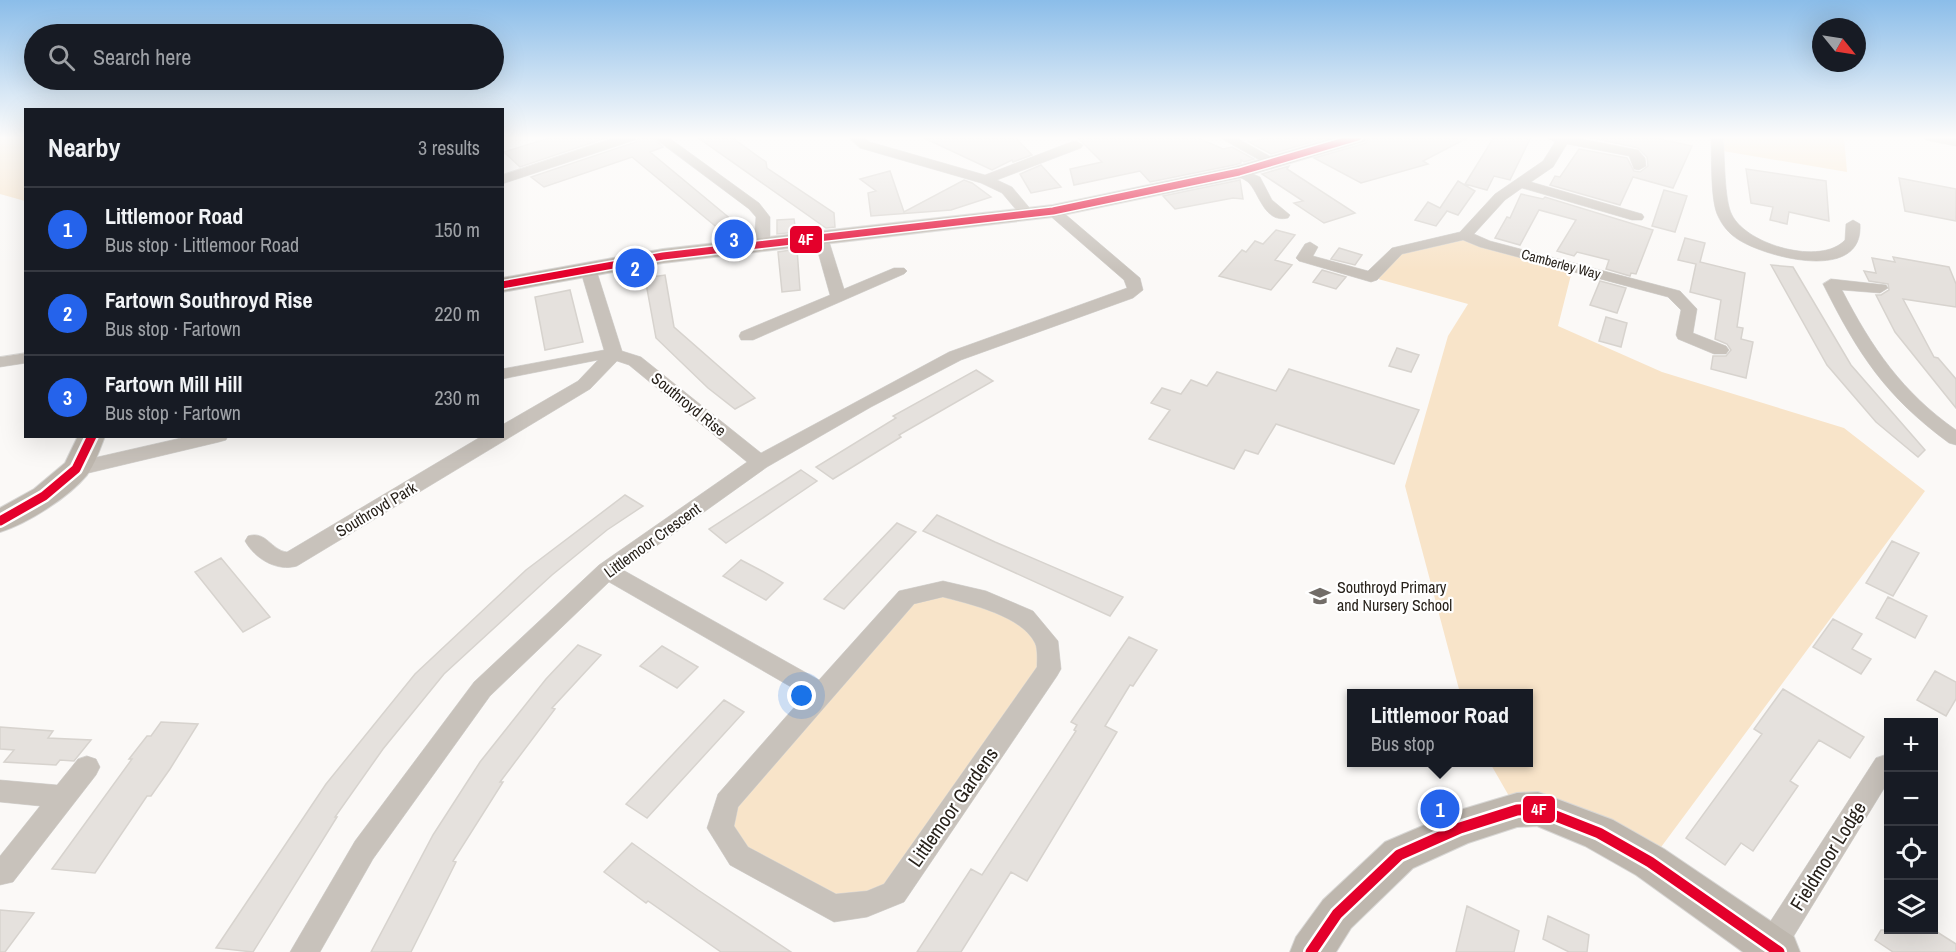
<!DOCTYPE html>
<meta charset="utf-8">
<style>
:root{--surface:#171b24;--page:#20242c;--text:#f1f3f6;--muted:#9ea1a6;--line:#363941;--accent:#2563eb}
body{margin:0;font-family:"Archivo Narrow",sans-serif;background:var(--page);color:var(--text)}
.controls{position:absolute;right:18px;bottom:18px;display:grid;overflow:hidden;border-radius:0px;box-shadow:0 6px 24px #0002}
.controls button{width:54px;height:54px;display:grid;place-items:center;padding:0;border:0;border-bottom:2px solid var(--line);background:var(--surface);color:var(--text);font:30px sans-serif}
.compass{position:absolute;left:1812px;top:18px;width:54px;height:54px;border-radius:50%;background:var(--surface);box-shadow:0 6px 24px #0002;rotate:120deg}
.you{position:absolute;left:802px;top:696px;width:21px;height:21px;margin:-15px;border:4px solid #fff;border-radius:50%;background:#1a73e8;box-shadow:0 0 0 9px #1a73e833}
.badge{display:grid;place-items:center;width:39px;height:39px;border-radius:50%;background:var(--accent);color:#fff;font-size:20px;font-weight:700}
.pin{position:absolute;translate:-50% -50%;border:3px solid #fff;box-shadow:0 2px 6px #0006}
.popup{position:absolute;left:1347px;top:689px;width:186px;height:78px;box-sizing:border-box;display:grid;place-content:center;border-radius:0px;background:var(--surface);filter:drop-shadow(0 2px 4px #0005);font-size:20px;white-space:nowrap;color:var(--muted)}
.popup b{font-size:22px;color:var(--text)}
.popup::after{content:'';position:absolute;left:50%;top:100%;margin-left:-12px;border:12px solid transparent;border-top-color:var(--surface)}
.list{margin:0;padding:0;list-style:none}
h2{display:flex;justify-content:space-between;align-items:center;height:78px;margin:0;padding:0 24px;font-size:26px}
h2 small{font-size:20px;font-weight:400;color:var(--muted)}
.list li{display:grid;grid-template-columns:39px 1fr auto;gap:18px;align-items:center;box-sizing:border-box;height:84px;padding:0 24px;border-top:2px solid var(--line)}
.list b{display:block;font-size:22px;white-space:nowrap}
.list p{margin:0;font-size:20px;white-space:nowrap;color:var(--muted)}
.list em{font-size:20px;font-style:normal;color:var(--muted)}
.icon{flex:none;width:33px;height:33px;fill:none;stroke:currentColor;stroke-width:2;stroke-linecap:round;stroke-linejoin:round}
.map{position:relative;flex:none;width:1956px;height:952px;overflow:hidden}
.search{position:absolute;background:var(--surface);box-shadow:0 6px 24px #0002;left:24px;top:24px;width:480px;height:66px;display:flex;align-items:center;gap:15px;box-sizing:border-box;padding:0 21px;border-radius:33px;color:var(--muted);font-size:22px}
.panel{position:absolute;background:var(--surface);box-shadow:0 6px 24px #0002;left:24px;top:108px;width:480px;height:330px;border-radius:0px}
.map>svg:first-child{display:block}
.green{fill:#f8e4c9}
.building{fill:#e5e1dd;stroke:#d7d3ce;stroke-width:1.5}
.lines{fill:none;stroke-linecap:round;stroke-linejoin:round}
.street-casing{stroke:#d8d7d5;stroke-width:1}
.secondary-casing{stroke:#d8d7d5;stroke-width:2}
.street{fill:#c8c2bb;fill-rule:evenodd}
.secondary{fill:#beb7ae;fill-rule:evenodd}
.bus-1-far2-casing{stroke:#fff;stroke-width:10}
.bus-1-far1-casing{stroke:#fff;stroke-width:14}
.bus-1-casing{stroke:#fff;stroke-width:16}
.bus-1-far2{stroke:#e4002b;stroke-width:7}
.bus-1-far1{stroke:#e4002b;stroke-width:9}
.bus-1{stroke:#e4002b;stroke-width:11}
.labels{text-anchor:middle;stroke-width:4.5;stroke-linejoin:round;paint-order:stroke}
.far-street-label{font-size:14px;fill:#28221b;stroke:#fff}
.street-label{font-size:16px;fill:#28221b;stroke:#fff}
.poi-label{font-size:16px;fill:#28221b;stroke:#fff;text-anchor:start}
.near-street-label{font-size:20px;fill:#28221b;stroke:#fff}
.line-badge{stroke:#fff;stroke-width:2}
.badge-label{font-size:16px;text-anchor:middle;font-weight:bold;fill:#fff}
</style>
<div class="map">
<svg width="1956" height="952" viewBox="0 0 1956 952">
<rect width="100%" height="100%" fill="#fbf9f7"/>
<path class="green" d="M0,137H25V201L0,194Z
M1717,137H1844L1847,172L1717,150Z
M1465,235L1573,267L1558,326L1662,372L1844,428L1925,491L1650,862L1517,810L1490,763L1528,762V694L1460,693L1405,486L1448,336L1468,304L1371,277L1397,251Z
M943,589L1025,617L1049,669L894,893L834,908L733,848L727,802L907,597Z"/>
<path class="building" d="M552,137H609L520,167L504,152Z
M638,137H651L663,147L650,152L744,230L737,238L731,239L632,157L544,187L531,177L636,142Z
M697,137H731L766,162L767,168L834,213L835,227L826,228Z
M922,137H1015L1032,155L1013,162L1012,160L992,170Z
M1077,137H1196L1223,149L1232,147L1254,159L1244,162L1241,160V163L1234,165L1150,182L1140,171L1074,185L1070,169L1102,162Z
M1271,137H1329L1271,154L1249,142Z
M1369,137H1469L1423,161L1428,164L1361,183L1314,158L1366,143Z
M1494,137H1531L1510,180L1494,176L1487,190L1465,184Z
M1588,137H1651L1692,146L1673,188L1633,177L1620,205L1550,185L1555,176L1560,177L1579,149L1627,158L1634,171L1640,172L1648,166L1647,157L1638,148Z
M1041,165L1061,187L1031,193L1020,174Z
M1289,166L1287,169L1355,213L1324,223L1294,203L1303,201L1262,174Z
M1746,169L1826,181L1829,221L1789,212L1787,224L1770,220L1773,207L1751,203Z
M890,171L904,212L964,180L972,183L991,197L951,210L871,216L868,193L876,191L860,179Z
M1899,178L1956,189V221L1905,211Z
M1240,180L1243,199L1233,198L1175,209L1163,196Z
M1458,181L1475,191L1458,215L1447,211L1436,226L1415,220L1428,202L1440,208Z
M1664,190L1687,196L1675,232L1652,226Z
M1521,194L1543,199L1545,197L1653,230L1636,274L1631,273L1630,276L1606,269L1609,260L1577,252L1574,256L1557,251L1576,220L1539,210L1520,245L1495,238L1507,217L1510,218Z
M794,219L796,232L777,234V220Z
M1276,230L1295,235L1275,260L1292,265L1271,290L1219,276L1242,250L1246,252L1255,241L1263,244Z
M1685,238L1705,243L1700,262L1745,273L1737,327L1743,328L1741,339L1753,342L1746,378L1711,369L1713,356H1726L1731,350L1727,344L1715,339L1721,300L1690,292L1696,264L1678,260Z
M1339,248L1362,255L1355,265L1331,259Z
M797,249L800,290L782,292L778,252Z
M1893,257L1949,267L1956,284V307L1903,299L1934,357L1938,358L1956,379V408L1895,332L1876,295H1881L1889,290L1888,284L1869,281L1864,271L1876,273L1872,258L1895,262Z
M1771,265L1793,267L1851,365L1925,450L1918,457L1876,422L1827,365Z
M1322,270L1346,277L1336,289L1313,282Z
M665,275L674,327L755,398L735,409L708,388L656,338L645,278Z
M1600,281L1626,288L1617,313L1590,305Z
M570,290L583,342L545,350L535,297Z
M1606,317L1627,323L1621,347L1599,341Z
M1397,348L1419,355L1411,372L1389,366Z
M1289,369L1419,410L1394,464L1276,424L1258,454L1245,450L1234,469L1149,439L1170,410L1151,403L1162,388L1181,394L1191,380L1207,386L1217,372L1276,391Z
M976,370L993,381L899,435L901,437L833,479L816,467L896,418L893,416Z
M801,470L817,481L726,543L709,529Z
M625,495L643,506L607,530L552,575L444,674L383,749L335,817H337L253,952L216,948L326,784L415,674L526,570Z
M937,515L995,542L1123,597L1110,616L923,531Z
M897,523L916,532L844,609L824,599Z
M1892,541L1919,553L1893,596L1866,583Z
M221,558L270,617L243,632L195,572Z
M741,560L762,571L783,583L766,600L723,576Z
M1888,597L1927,616L1915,638L1876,618Z
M1833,619L1862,634L1852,649L1871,659L1861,674L1813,647Z
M1129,637L1157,650L1133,686L1130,685L1105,726L1117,732L1027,881L1011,872L961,952H917L971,869L982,875L1076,731L1074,730L1077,725L1071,722Z
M578,645L601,655L552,708L555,709L500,782H503L453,861L456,862L411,952H371L433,835L480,762L546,679Z
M662,646L698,667L677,688L640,666Z
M1935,671L1956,682V699L1946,716L1917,700Z
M1783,689L1864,737L1850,758L1819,740L1790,781L1798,786L1753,851L1741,843L1725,865L1686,838L1762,734L1754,729Z
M724,700L744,712L647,818L626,804Z
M161,722L198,724L170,769L151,796H147L95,873L52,869L132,759H129L147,736H151Z
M0,727L53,731L48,738L91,740L74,761L60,760L56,765L4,762L14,750L0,749Z
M632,843L698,890L791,952H721L648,901L646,903L604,872Z
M1467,906L1519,931L1514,952H1456Z
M0,910L34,913L5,952H0Z
M1548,916L1589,935L1587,952H1569L1543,939Z
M1881,930H1934L1956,944V952H1893L1875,940Z"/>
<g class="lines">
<defs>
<path id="street" d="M616,137H636L635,140L502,184V175Z
M653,137H668L759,203L770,217V243L767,246H757L754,243L756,217L749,209Z
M848,137H863L870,142L985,175L1071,142L1076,141L1083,145L1081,148L997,180L1012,187L1033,212L1035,215L1033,218H1023L1002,193L981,183L860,148Z
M1219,137H1235L1282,163L1280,166H1270Z
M1545,137H1572L1638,150L1645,158L1646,166L1639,170L1634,169L1629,156L1567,144L1553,167L1531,182L1642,214L1644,217L1642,220H1632L1522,188L1505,200L1474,234L1490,241L1680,291L1697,309L1693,333L1726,346L1729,350L1726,354H1714L1678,339L1676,335L1681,310L1668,297L1480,247L1463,240L1402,254L1377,280L1371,282L1299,261L1296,258L1305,244L1310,242L1318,247L1313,256L1368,271L1392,248L1460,232L1495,194L1543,161L1555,142Z
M1711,137H1723C1725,156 1724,200 1732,215C1747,245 1821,266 1845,240L1846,224L1853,220L1860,224C1864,283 1768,258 1739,240C1729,234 1722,225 1718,216C1710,200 1712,156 1711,137Z
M1924,137L1956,138V146L1925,140Z
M1239,168L1260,177L1272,200L1290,215L1288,218C1264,224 1259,192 1248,182C1243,178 1237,177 1232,172Z
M1053,207L1058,208L1140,278L1143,290L1133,298L961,360L871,407L767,467L623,570L819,680L899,591L943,581L986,591L1033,611L1058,641L1061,669L1057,676L904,902L867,917L834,922L730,865L707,828L718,794L805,695L609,582L490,696L373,859L320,952H290L355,841L474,682L599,565L747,462L629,365L617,361L590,389L297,566C277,572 255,559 245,541L248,536C266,530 271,550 287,552L482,436H502V425L578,381L598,360L502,379V369L604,350L580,269L583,266H593L596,269L622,351L641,357L761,453L949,352L1127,288L1124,280L1048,214L1046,211L1048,208ZM943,597C970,604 1022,616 1035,643C1038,649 1037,661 1037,667L884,884L867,891L836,894L748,847L734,826L738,807L914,604Z
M821,234L828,238L844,289L894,268H904L907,271L904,274L753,340H741L739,336L741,332L830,295L814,238Z
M1831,279L1886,285L1888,288L1880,293L1842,290C1872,348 1902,392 1956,430V445L1949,443C1885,396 1858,354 1823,284Z
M26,353V363L0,367V357Z
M190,436H228L226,440L219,442L76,476L69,474L66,469L69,464L76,462Z
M1885,755L1888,756V782L1784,952H1759L1757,946L1761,936L1876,758Z
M87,756L96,759L100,767L96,775L13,882L0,885V856L40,806L0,802V780L57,785L78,759Z"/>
<path id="secondary" d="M1337,137H1367L1365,141L1239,178L1053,217L663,263L502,292V278L663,249L1053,205L1235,167Z
M78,436H105C100,449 95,464 87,475C69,497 27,524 0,532V508L34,489L65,463Z
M1538,792L1613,820L1664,849L1794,937L1800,952H1743L1636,875L1585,846L1537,826L1517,827L1468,843L1413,868L1351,928L1336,952H1290L1296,937L1323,900L1385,842L1460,810L1517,793Z"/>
</defs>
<use href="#street" class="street-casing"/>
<use href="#secondary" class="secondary-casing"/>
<use href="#street" class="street"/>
<use href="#secondary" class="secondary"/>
<defs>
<path id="bus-1-far2" d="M502,285L663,256L1053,211L1239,172L1358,137"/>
<path id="bus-1-far1" d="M0,521L44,496L76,469L92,436"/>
<path id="bus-1" d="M1311,952L1337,914L1399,855L1460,828L1517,810L1538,809L1599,833L1650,862L1779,952"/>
</defs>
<use href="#bus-1-far2" class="bus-1-far2-casing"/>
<use href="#bus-1-far1" class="bus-1-far1-casing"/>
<use href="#bus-1" class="bus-1-casing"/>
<use href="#bus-1-far2" class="bus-1-far2"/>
<use href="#bus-1-far1" class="bus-1-far1"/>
<use href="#bus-1" class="bus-1"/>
</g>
<linearGradient id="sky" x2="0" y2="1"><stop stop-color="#8bbde9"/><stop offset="0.51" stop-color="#fdfcfb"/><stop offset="1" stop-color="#fdfcfb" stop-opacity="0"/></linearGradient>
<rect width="1956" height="270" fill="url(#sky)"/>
<defs>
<symbol id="school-bare" viewBox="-9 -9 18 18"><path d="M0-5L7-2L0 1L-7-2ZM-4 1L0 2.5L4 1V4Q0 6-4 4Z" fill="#726d68" stroke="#fff" stroke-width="2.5" paint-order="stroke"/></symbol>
</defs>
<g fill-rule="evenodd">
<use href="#school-bare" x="1305" y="581" width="30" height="30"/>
</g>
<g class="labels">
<g class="far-street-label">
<text transform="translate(1561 264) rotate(15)" y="5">Camberley Way</text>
</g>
<g class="street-label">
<text transform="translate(689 404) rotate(39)" y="6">Southroyd Rise</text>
<text transform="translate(376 509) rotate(-31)" y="6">Southroyd Park</text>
<text transform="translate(652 540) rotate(-36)" y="6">Littlemoor Crescent</text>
</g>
<g class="poi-label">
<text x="1337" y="593">Southroyd Primary<tspan x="1337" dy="18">and Nursery School</tspan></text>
</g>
<g class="near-street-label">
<text transform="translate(953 807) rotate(-55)" y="7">Littlemoor Gardens</text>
<text transform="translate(1828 856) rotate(-58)" y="7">Fieldmoor Lodge</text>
</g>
</g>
<g class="line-badge">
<rect x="789" y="225" width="34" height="29" rx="6" fill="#e4002b"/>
<rect x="1522" y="795" width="34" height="29" rx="6" fill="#e4002b"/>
</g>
<g class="badge-label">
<text x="806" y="245">4F</text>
<text x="1539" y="815">4F</text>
</g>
</svg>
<div class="controls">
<button>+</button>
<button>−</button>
<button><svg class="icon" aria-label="locate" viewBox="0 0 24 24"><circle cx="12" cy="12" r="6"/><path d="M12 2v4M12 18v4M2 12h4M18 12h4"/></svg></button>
<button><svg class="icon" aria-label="layers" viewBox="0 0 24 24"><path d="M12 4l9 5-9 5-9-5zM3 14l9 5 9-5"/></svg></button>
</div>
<svg class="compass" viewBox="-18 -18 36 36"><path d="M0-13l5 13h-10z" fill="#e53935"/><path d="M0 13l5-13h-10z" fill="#9ea1a6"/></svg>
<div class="you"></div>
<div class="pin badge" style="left:1440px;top:809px">1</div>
<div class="popup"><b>Littlemoor Road</b>Bus stop</div>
<div class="pin badge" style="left:635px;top:268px">2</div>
<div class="pin badge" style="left:734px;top:239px">3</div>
<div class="search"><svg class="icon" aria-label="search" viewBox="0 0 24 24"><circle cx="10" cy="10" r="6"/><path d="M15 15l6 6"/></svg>Search here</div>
<section class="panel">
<h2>Nearby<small>3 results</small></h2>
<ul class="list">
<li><span class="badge">1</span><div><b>Littlemoor Road</b><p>Bus stop · Littlemoor Road</p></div><em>150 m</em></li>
<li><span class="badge">2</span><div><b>Fartown Southroyd Rise</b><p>Bus stop · Fartown</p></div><em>220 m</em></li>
<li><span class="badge">3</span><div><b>Fartown Mill Hill</b><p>Bus stop · Fartown</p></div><em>230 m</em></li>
</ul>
</section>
</div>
